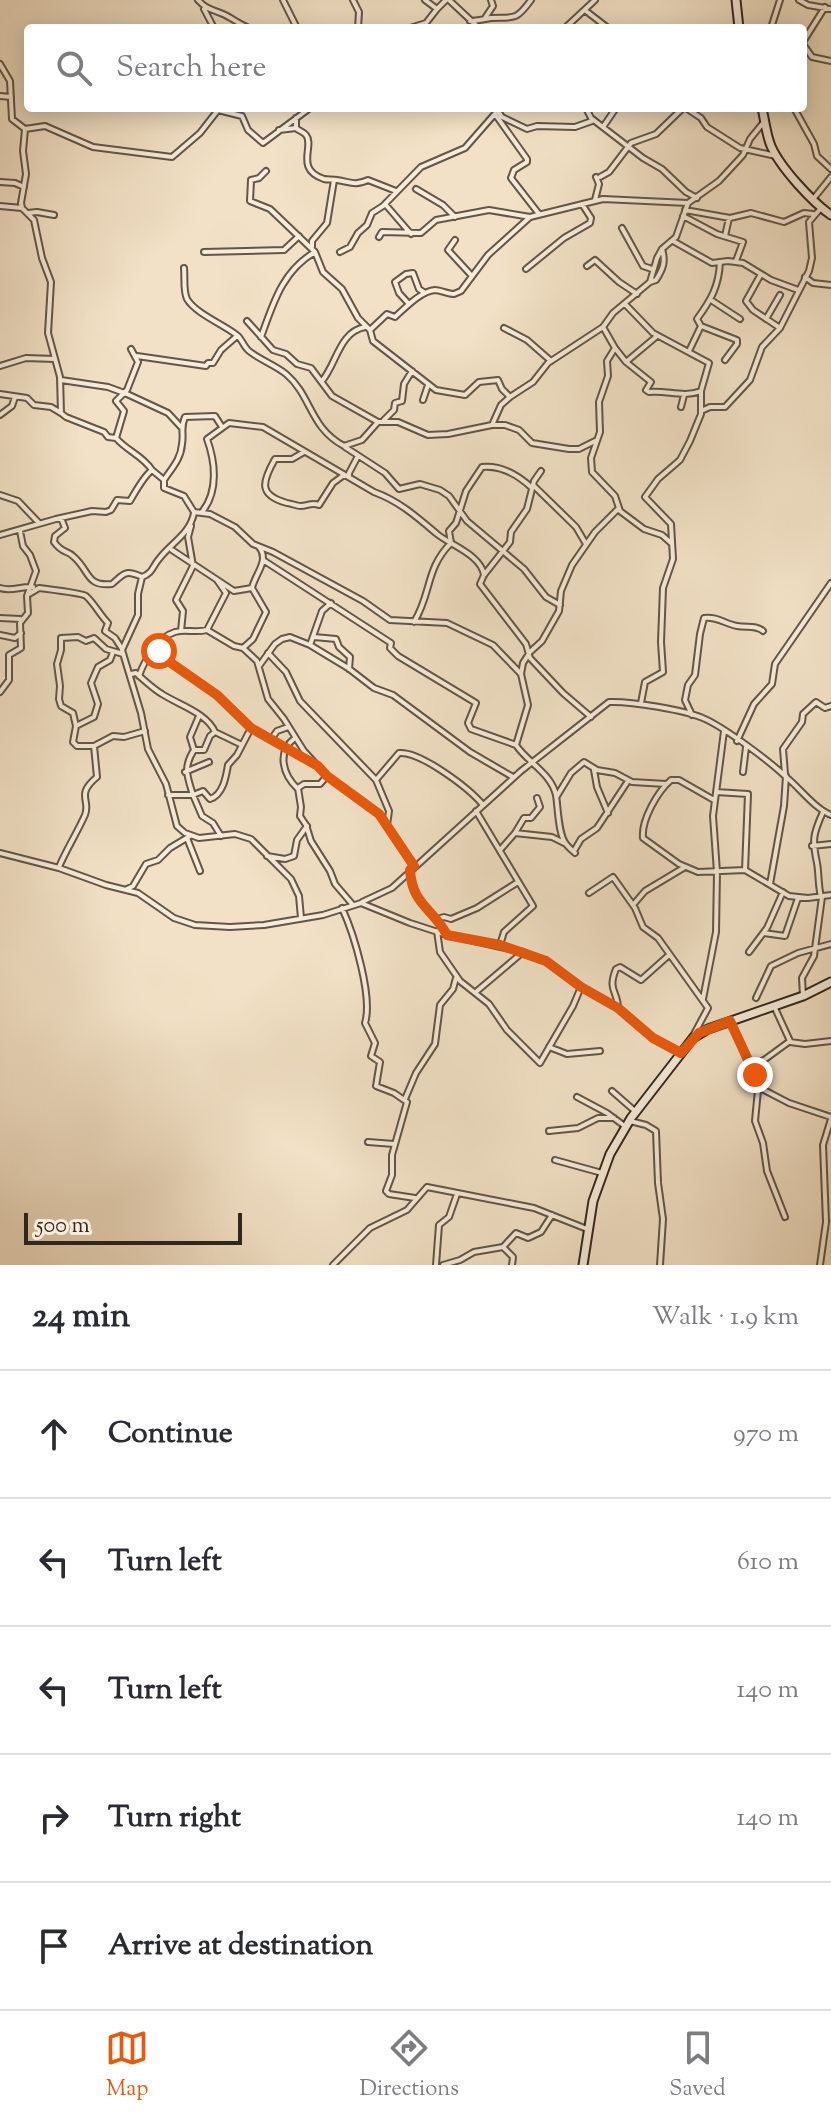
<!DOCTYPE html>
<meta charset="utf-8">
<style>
:root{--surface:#fff;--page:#f7f7f7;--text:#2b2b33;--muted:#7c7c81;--line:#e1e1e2;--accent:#ea580c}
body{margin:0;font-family:"Sorts Mill Goudy",serif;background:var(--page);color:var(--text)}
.scale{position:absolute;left:24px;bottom:20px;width:218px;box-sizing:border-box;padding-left:8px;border:4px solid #31271d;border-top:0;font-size:22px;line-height:28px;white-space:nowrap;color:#31271d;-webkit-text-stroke:6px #f7ecda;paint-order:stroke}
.stop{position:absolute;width:24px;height:24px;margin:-18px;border:6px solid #ea580c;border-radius:50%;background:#fff}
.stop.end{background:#ea580c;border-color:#fff;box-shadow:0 2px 8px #0008}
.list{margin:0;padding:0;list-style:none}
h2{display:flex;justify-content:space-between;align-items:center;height:104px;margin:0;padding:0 32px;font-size:34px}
h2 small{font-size:26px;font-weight:400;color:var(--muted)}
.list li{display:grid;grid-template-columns:52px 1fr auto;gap:24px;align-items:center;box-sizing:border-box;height:128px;padding:0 32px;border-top:2px solid var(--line)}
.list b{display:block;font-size:30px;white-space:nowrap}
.list em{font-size:26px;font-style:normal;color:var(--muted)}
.icon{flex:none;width:44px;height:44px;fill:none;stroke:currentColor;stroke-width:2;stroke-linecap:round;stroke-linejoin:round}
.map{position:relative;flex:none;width:831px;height:1265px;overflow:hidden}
.search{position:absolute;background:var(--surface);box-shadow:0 4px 20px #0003;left:24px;right:24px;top:24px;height:88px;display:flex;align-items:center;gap:20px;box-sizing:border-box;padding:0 28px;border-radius:8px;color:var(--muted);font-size:30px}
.sheet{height:744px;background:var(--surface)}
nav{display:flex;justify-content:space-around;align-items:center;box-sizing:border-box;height:112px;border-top:2px solid var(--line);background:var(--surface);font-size:22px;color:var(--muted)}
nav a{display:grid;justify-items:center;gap:4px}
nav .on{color:var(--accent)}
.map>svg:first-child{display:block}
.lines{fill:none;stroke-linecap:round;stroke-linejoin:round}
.minor-casing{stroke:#615647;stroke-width:8}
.secondary-casing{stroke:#31271d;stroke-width:11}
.minor{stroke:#f7ecda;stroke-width:4}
.secondary{stroke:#f7ecda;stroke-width:7}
.route{stroke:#ea580c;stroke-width:10}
</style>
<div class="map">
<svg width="831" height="1265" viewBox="0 0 831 1265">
<rect width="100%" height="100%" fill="#f2e1c6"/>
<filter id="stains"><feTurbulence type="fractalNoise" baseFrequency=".0025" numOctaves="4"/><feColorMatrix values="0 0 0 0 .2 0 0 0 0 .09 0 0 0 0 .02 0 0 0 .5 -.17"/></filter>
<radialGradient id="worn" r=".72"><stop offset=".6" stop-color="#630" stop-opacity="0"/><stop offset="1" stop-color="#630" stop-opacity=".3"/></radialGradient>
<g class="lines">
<defs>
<path id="minor" d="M198,0C207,10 212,9 223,14C232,18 239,24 249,28
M283,0L297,28
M353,0L359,12L358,28
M425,0L437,9L446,0
M449,0L479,28
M799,0L808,5L831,9
M204,9L214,28
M586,11L608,28
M485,18L493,6L491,0
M470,21C477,21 484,19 491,18C514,17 516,21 531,0
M410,28L426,23L437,9
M565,28L595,0
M771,28L780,0
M803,42L825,7
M803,44L812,57L831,61
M0,64L10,81L12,119L25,129L23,151L26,174L21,203L22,208L34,220L42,258L51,282L48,333L60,377L61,413L66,417L104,432L108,437L116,438C127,451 142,455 152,470
M0,96L11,97
M586,108L591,118L643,158L662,169L686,192L697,198
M686,108L701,118L707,127L740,148L776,156
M794,108L814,144L817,156L831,169
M498,111L502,117L527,129L537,126L575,127L592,121
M495,114L527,159V162L514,170L511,178L539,214
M296,118V128C299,131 304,132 306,135C315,146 294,169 324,179C328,180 333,179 337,180C351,182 354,186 368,180L396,191
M603,127L616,108
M25,129L45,126L93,147L172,157L200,133L218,110L242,116L248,130L263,143L310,108
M279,130L296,128
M266,171L259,178L251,180L250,201L270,209L315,252L323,272L342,289L358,318L370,330
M600,177L609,172L631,143L656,134L683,108
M0,182L15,183L24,187
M416,189L443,205L455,217
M814,198L831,177
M595,200L599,184L596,177
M385,204L411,234
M0,206L22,208
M685,210L730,218L751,213L784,222L804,213L813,214
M28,213L37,212L54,215
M683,216L717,234L743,242L736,261
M622,228L643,266L652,269
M725,236L729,218
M379,237L382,232L421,233L436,220L489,210L530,217
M455,240L448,250L472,276
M673,241L712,263L728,261L743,263L771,280L798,290
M312,247V241L327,223L334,180
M204,252L284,250L299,236
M340,252L350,247L358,233L367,225L372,213L383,206L421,167L465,148L500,108
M587,266L595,260L619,282L637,294
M184,268C185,277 183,291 187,299C196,314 225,325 238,336C242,340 244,347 249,351C260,360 275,365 286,374C312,396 309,427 344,446L362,440L378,422L332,396L311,368L297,364L286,354L273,350L247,321
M526,269L564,238L590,223L591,218L582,204
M761,274L746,301L753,310L780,328
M805,277L813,283L831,285
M650,282L656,280C663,269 666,262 662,249
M711,300L740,319
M409,304L399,293L395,282L406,274L413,273L419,289L425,293
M625,304L653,333L709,363L701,391V414L690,441L680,460L658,479L645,497L671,524L673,559L663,588L661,642L663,672L645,682L641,703
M766,319L780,295
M701,326L737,340V344L725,360
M603,327L615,348L607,361L608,376L599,402L600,432L591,458L592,472L615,496L620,511L644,529L662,535L671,543
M504,328L527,340L551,361
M261,337C273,304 282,271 315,252
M615,348L626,362L651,382L646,390L649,392C667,390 683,398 701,391
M689,351L701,326L697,319C711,300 719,286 720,262
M137,356L206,366L208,363H213L221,350L237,336
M626,362L657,336
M0,366L26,358L55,359
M61,380L108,387L127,394L168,413L181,427
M322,381C337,363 339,332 365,327
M0,394L27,398L34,405L51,407L61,413
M510,397L502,389L498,380L479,382L465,395L436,390L373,341L370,330L387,314L395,317C405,308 421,291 435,290C440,290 448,294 454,294L461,291L488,255L530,217L603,199L688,203
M423,400L428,385
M681,407L684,395
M701,411L710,407H725L750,380L762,347L780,328L809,271L812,258L809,222L821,208
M0,415L12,406L15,397
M384,420L394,410L395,403L402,401L404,384L412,371
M378,422H398L428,435L448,434L492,425H505L519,430L532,443L569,449H579L595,441
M492,425L501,405L510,397L533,382L548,363L603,327L613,313L650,282L657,258L662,249L676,237L688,203L719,181L743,155L750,139L763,123
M116,438L124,411L116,401L127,390L138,362L131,349
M345,447L385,473L399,489L420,484L440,490L449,496L467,521L524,569L546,597L560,605
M304,452L292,459H275C262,482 258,495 287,503C289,503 298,506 300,506C308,506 311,502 319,505L333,483L344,475
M541,471L534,481L527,509L511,532L510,542L484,575L480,584L526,644L530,658L563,693L591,717
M349,477V473L358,456
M164,480C172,468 181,459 182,444C184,433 180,428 185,417L215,416L222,427
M533,485L576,527L586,544
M0,495L18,501L39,523
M202,512C219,491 215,461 207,439L229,423L263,427L374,492C399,501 417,517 437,534C452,546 481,555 484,575
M194,513C190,534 171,543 159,559C152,567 153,573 142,577L138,594V615L122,650L141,713L148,749L166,784L177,826L185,833L199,838L235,834L251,839L291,879L299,896L301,918
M61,518L65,528L55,536L54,542C64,555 66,549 74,557C90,571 86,587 112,584C124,574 124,569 142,577
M0,535L56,519L92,511L106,512L111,510L117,500L130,501C136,491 143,477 152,470L164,480V488L184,496L194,512L210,514L235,527L253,544L273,552L363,601L390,620L447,623L493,645L521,674
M172,550L234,591L252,588
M263,560L391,643L390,648L398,656L476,703L468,723L471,729L516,745
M0,588C12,592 20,586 33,587
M29,594L39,588C46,589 82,593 86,596C94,603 100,615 108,623L105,631L115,638L122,649
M0,618L20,619
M414,622C432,593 425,569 451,543L449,531L456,523L466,491L482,467C501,465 517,474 532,488
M207,630L226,593L217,580
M181,631L183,611L176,600L193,566L188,537L191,526
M0,635L15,638L21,633
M314,637L336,639L339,647L350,657L349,669
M310,645L322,611L331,603
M156,647L161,656L217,695L251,728L312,763
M243,648L253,639L266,612L252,588C255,574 270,560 259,547
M113,652L110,660L98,667L91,683L98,704L94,717L76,726L73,742L77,746H94L113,736L124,737L145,731
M268,653L286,672L300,701L376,780L389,811L387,825L414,866
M259,666L275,644L282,639L290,637L310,645L348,668L374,688L393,695L470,752L513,777
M131,674L136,673C144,680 152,688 162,694C179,705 207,713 215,732
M139,676C144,661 158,637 175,632C185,629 196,633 207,630L234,646L243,648L257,661L268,699L284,719L304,751L327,776L379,814L386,823
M0,692L9,680V655L21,648L20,623L28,613L27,596L36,571L30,555L23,546L20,531
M692,715L685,700L688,685L695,675L700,634L704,618C717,616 725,624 737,626C747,628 756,625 763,631
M199,716L190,737L194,750C183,767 187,776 193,795L203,791L210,799C223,795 226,777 228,765L237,755L251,728
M76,726L73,713L61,706L59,699L60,686L57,664L61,650V638L78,637L86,641L94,638L106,649L123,654
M272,738L277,731L288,727
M295,738C276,752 283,775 298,789
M737,741L754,704L772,684L775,664L831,583
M194,750H204L210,736L215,732L242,745
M594,770L597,787L608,813
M185,772L209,762
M743,772L746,747
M785,774L783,749L802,722L803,714L816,702L825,708L831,706
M327,776L320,784H304L298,788L301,807L300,816L306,825L311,841L330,871L335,884L353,905
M376,780L399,753C420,751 469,788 483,805
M716,792L748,794L745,870
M168,795H193L202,816L213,823L221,836
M557,796L571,773L584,762L597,770L615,773L632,782L666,784
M714,800L679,780H671C658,791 641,820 643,838L679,864L698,872L745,870L789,896L808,898L831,895
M476,811L533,906L504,932L500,945
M515,833L552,837L566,844
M187,838L200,871
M812,846L831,844
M501,849L515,833L524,818H531L540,807L537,798
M574,851L581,839L597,828L628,781
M0,853L59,868L106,885L138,893L174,918L195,925L230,927L264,925L323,915L361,903L410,923L447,935L523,952L546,961L581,987L618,1008L653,1038L681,1053
M575,853C572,850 569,848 566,844C558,834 558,807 556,795C551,773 527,762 516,745L528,705L521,674L523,663L530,652L542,641L559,611L561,591L572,565L595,532L618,509
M267,856L285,859L294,856L297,840L307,826
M59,867C66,850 77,833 85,815C91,800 75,795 97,777L94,746
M410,870C412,904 433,909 447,935
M770,884L784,806L786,776
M127,889L133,886L146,864L158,860L170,848L190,836
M589,893L613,877L635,908L643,927L658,938L708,1008L693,1036
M821,897C818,885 819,874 817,863C812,840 813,834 823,812
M362,902L392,888L521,771L609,702C630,701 686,710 705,719C725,728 768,760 785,776C800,788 814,808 831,815
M633,905L645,891L685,867
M342,908C354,934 373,997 365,1023L375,1043L371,1056L380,1062L376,1086L394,1093L407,1102L392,1155V1175L386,1191L389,1194L415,1198
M437,919L444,917L451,919L477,908L518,882
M437,931L440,952L460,981L489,1004L507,1030L540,1063L573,1006L581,987
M764,933L785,936L798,898
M749,952L767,928L783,892
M477,991L523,952
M803,996L802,978L814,956L822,897
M756,998L771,966L798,953L831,944
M703,999L716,932L717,872L713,816L724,731
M618,1008C618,991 607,991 616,969L620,967L641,980L669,955
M730,1021L755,1075L758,1090L755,1121L763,1143L767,1171L785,1217
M790,1042L805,1044L831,1041
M549,1047L567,1054L600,1051
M751,1065L764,1060L790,1041L774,1006
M760,1088L789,1103L831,1117
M612,1091L636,1112
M577,1097L607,1113L626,1127
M405,1099L416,1073L435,1044L440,1005L453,989L456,978
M630,1121L646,1125L656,1131L658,1183L663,1219L660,1265
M549,1131L578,1128L598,1118H614
M368,1142L394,1144
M555,1160L602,1173
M503,1247L513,1257L512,1265
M333,1265L370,1228L407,1210L427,1187L534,1208L587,1229
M436,1265L439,1225L449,1217L457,1194
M443,1265L460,1260L474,1252L503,1247L516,1233L528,1238L541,1232L552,1215
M820,1265L826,1222L823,1145L831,1119"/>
<path id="secondary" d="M736,0L739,28
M762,108C765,121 766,134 771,146C780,167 812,202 831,215
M583,1265L593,1201L610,1154L631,1118L693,1038L708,1029L803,996L831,982"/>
</defs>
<use href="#minor" class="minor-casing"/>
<use href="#secondary" class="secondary-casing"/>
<use href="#minor" class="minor"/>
<use href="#secondary" class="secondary"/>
</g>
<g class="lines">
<path class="route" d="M159,651L161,656L217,695L251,728L318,766L327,776L379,814L414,866L410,870C412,905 433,908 447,935L500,945L546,961L581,987L618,1008L653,1038L681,1053L699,1033L730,1021L755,1075"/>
</g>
<rect width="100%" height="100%" filter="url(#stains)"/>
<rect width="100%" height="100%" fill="url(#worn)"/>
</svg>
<div class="scale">500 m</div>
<div class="stop" style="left:159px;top:651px"></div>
<div class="stop end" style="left:755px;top:1075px"></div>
<div class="search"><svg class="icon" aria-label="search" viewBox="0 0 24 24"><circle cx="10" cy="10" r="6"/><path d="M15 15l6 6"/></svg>Search here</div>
</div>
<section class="sheet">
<h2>24 min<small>Walk · 1.9 km</small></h2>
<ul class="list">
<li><svg class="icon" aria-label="ahead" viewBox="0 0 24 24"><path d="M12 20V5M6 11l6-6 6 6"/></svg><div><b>Continue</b></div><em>970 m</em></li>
<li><svg class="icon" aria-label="left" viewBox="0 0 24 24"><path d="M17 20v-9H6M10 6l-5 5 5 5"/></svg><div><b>Turn left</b></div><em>610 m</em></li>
<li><svg class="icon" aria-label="left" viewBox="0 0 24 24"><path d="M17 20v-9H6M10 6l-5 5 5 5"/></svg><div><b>Turn left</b></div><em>140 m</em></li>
<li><svg class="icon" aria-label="right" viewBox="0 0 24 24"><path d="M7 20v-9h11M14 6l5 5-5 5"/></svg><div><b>Turn right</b></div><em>140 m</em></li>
<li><svg class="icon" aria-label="arrive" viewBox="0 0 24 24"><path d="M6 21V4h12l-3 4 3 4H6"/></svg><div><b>Arrive at destination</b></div></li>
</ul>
</section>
<nav>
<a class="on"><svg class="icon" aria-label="map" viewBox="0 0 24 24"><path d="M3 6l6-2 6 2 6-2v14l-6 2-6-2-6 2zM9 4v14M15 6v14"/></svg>Map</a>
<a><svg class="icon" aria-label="directions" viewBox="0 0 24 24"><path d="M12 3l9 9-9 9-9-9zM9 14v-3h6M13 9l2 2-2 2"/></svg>Directions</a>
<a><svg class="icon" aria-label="saved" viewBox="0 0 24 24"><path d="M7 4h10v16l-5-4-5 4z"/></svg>Saved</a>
</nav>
